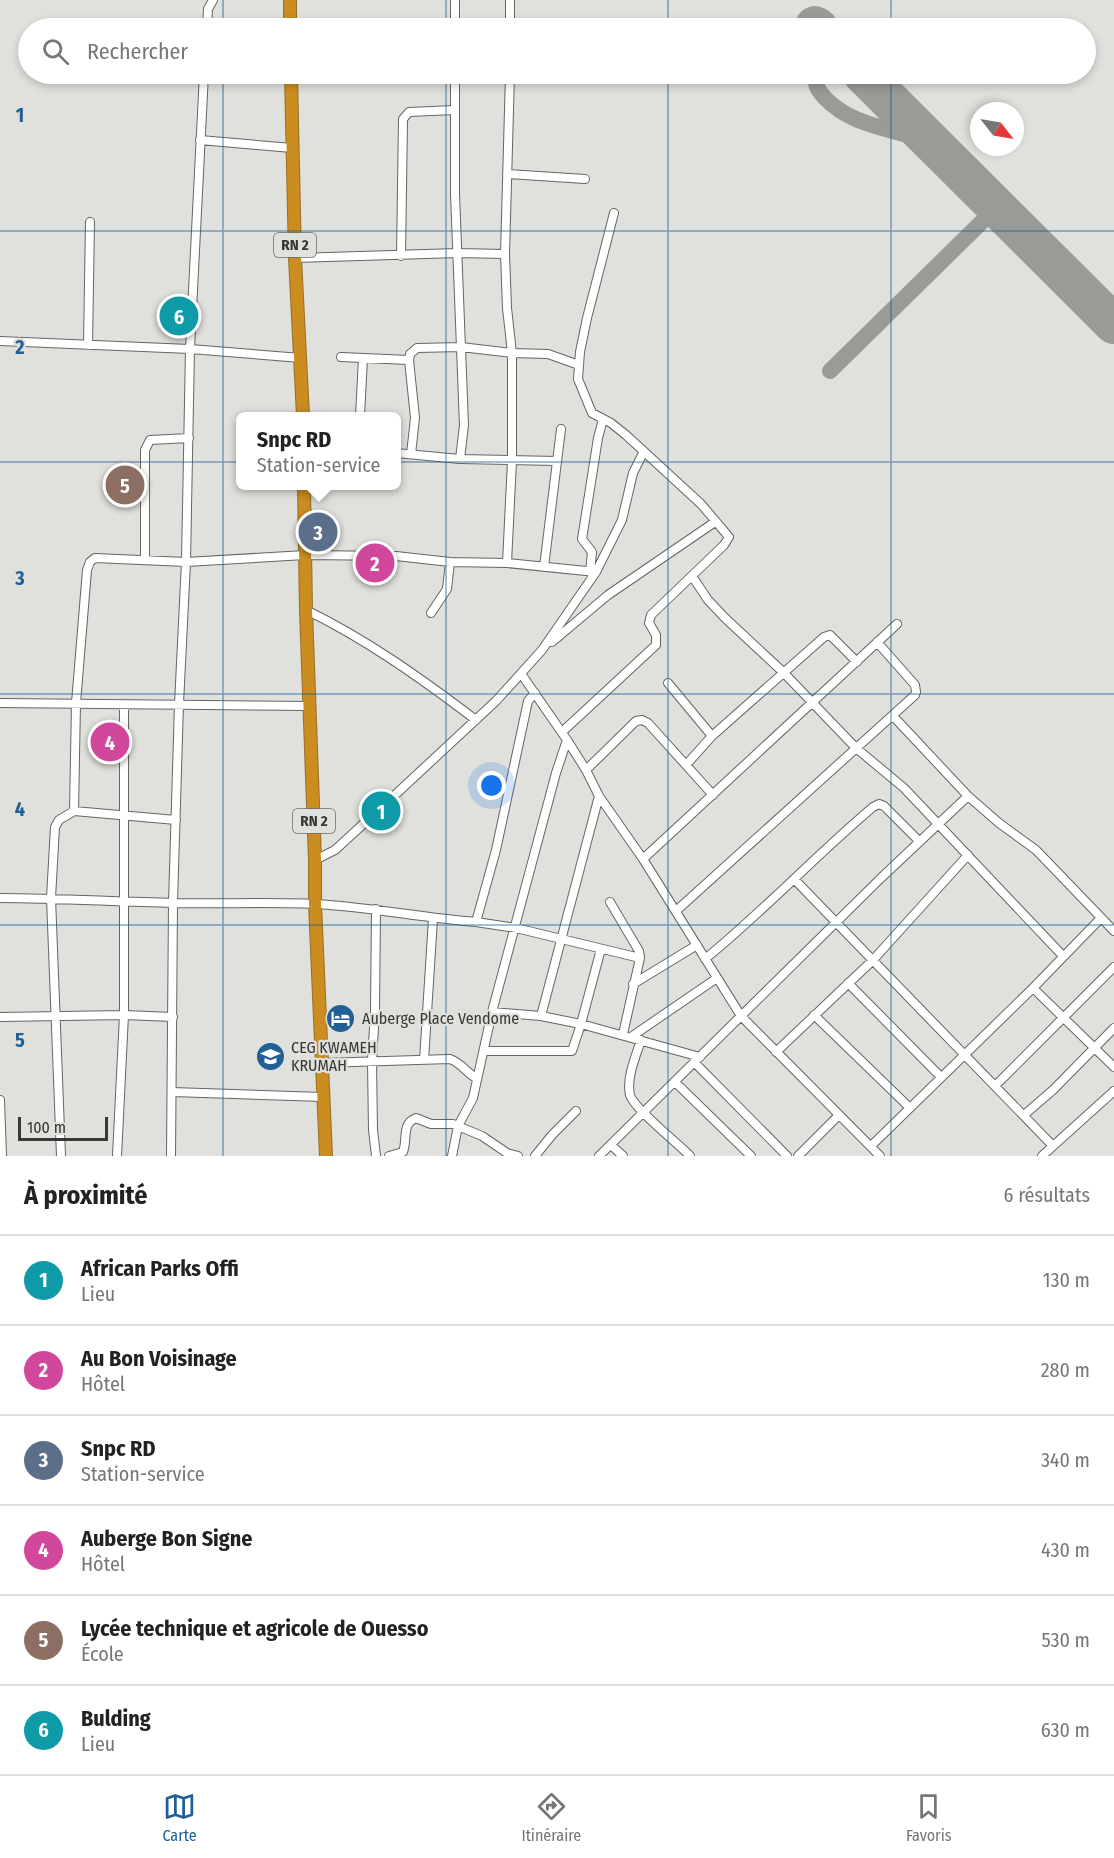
<!DOCTYPE html>
<html lang="fr">
<meta charset="utf-8">
<style>
:root{--surface:#fff;--page:#f6f6f6;--text:#222;--muted:#767676;--line:#e0e0e0;--accent:#215f96}
body{margin:0;font-family:"Fira Sans Condensed",sans-serif;background:var(--page);color:var(--text)}
.compass{position:absolute;left:970px;top:102px;width:54px;height:54px;border-radius:50%;background:var(--surface);box-shadow:0 3px 9px #0003;rotate:121deg}
.scale{position:absolute;left:18px;bottom:15px;width:90px;box-sizing:border-box;padding-left:6px;border:3px solid #373735;border-top:0;font-size:16px;line-height:21px;white-space:nowrap;color:#373735;-webkit-text-stroke:4px #e0e0dc;paint-order:stroke}
.you{position:absolute;left:492px;top:786px;width:21px;height:21px;margin:-15px;border:4px solid #fff;border-radius:50%;background:#1a73e8;box-shadow:0 0 0 9px #1a73e833}
.badge{display:grid;place-items:center;width:39px;height:39px;border-radius:50%;background:var(--accent);color:#fff;font-size:20px;font-weight:700}
.pin{position:absolute;translate:-50% -50%;border:3px solid #fff;box-shadow:0 2px 6px #0006}
.popup{position:absolute;left:236px;top:412px;width:165px;height:78px;box-sizing:border-box;display:grid;place-content:center;border-radius:9px;background:var(--surface);filter:drop-shadow(0 2px 4px #0005);font-size:20px;white-space:nowrap;color:var(--muted)}
.popup b{font-size:22px;color:var(--text)}
.popup::after{content:'';position:absolute;left:50%;top:100%;margin-left:-12px;border:12px solid transparent;border-top-color:var(--surface)}
.list{margin:0;padding:0;list-style:none}
h2{display:flex;justify-content:space-between;align-items:center;height:78px;margin:0;padding:0 24px;font-size:26px}
h2 small{font-size:20px;font-weight:400;color:var(--muted)}
.list li{display:grid;grid-template-columns:39px 1fr auto;gap:18px;align-items:center;box-sizing:border-box;height:90px;padding:0 24px;border-top:2px solid var(--line)}
.list b{display:block;font-size:22px;white-space:nowrap}
.list p{margin:0;font-size:20px;white-space:nowrap;color:var(--muted)}
.list em{font-size:20px;font-style:normal;color:var(--muted)}
.icon{flex:none;width:33px;height:33px;fill:none;stroke:currentColor;stroke-width:2;stroke-linecap:round;stroke-linejoin:round}
.map{position:relative;flex:none;width:1114px;height:1156px;overflow:hidden}
.search{position:absolute;background:var(--surface);box-shadow:0 3px 9px #0003;left:18px;right:18px;top:18px;height:66px;display:flex;align-items:center;gap:15px;box-sizing:border-box;padding:0 21px;border-radius:33px;color:var(--muted);font-size:22px}
.sheet{height:618px;background:var(--surface)}
nav{display:flex;justify-content:space-around;align-items:center;box-sizing:border-box;height:84px;border-top:2px solid var(--line);background:var(--surface);font-size:16px;color:var(--muted)}
nav a{display:grid;justify-items:center;gap:3px}
nav .on{color:var(--accent)}
.map>svg:first-child{display:block}
.lines{fill:none;stroke-linecap:round;stroke-linejoin:round}
.taxiway{stroke:#9a9a96;stroke-width:16}
.runway{stroke:#9a9a96;stroke-width:40}
.minor-casing{stroke:#666562;stroke-width:10}
.highway-casing{stroke:#976f27;stroke-width:14}
.minor{stroke:#fff;stroke-width:8}
.highway{stroke:#cb8d20;stroke-width:12}
.grid{fill:none;stroke:#215f96;stroke-width:1.5;stroke-opacity:0.55}
.labels{text-anchor:middle;stroke-width:4.5;stroke-linejoin:round;paint-order:stroke}
.shield{fill:#e0e0dc;stroke:#6a6a67;stroke-width:1.5}
.shield-label{font-size:15px;font-weight:bold;fill:#373735}
.poi-label{font-size:16px;fill:#373735;stroke:#e0e0dc;text-anchor:start}
.grid-label{font-size:20px;text-anchor:middle;font-weight:bold;fill:#215f96;stroke:#e0e0dc;stroke-width:4.5;stroke-linejoin:round;paint-order:stroke}
</style>
<div class="map">
<svg width="1114" height="1156" viewBox="0 0 1114 1156">
<rect width="100%" height="100%" fill="#e0e0dc"/>
<g class="lines">
<path class="taxiway" d="M816,74C814,85 818,90 825,98C856,130 898,127 936,146
M882,74L887,97
M830,371L997,207"/>
<path class="runway" d="M815,26L818,28
M863,74L1114,324"/>
<defs>
<path id="minor" d="M455,0V28
M207,28L208,9L213,0
M510,28V0
M455,74V194L464,425L460,459
M200,140L292,148
M507,174L585,179
M401,256L403,119L409,112L455,110
M295,258L458,253L505,254
M0,341L190,349L301,358
M88,345L90,222
M341,357L409,360
M360,416L363,358
M396,453L460,459L557,461
M411,454L415,418L409,360L410,354L417,348L461,347L512,353L548,354L579,365
M145,560V450L150,440L189,438
M507,563L512,461V353L507,308L505,254L510,74
M544,567L561,429
M590,572L592,552L582,539L598,438L603,419
M692,576L708,600L725,618L783,672L856,748L904,788L1063,956
M306,610C366,639 422,679 476,720
M431,613L447,589L450,562
M552,642L608,595L715,522
M522,675L567,740L586,770L599,796L643,859L741,1016L880,1156
M668,683L712,736
M535,693L528,701L496,850L476,922L516,928L640,958
M0,703L310,706
M893,716L968,796L999,823L1036,850L1114,931
M562,732L656,645V635L649,623L651,615L724,545L729,537L701,504L626,435L611,423L592,413L578,379L580,352L587,318L614,213
M686,765L712,736L824,637L830,635L857,662
M586,770L636,721L642,720L648,723L713,795
M74,811L76,703L87,570L90,562L95,558L186,562L305,555L396,556L450,562L507,563L596,572
M643,859L897,624
M315,860L335,850L396,794L496,701L542,650L596,572L622,520L633,473L643,453
M794,879L1053,1146
M0,898C58,898 116,902 174,903C221,904 269,902 316,904C370,907 422,918 476,922
M610,902L639,951L640,958L623,1034
M676,911L915,695L916,692L915,685L877,642
M705,959C764,911 815,856 873,807L879,804L884,806L919,841
M848,983L941,1077
M633,984L697,945
M1033,988L1114,1067
M492,1012L541,1016L581,1024L700,1057
M814,1015L909,1107
M541,1016L599,796
M0,1017L124,1015L173,1017
M631,1037L717,978
M641,1040C636,1056 626,1078 630,1095C634,1109 678,1143 690,1156
M484,1051H572L581,1024L601,949
M776,1052L873,960L968,855
M424,1060L433,919
M694,1062L787,1156
M321,1063L450,1059C461,1063 466,1072 476,1078
M675,1082L751,1156
M995,1086L1114,967
M172,1092L323,1097
M0,1100L2,1156
M1024,1115L1053,1090L1114,1028
M611,1145L623,1156
M871,1146L1033,988L1101,918
M61,1156L51,898L55,827L59,820L74,811L176,820
M117,1156L124,1015V705
M171,1156L173,903L179,704L186,562L190,349L204,74
M376,1156L373,1130L372,1062L375,1010L376,909
M389,1156L403,1152C408,1139 401,1124 416,1118L431,1124H453L482,1136L507,1153L518,1156
M452,1156L458,1126L473,1098L492,1012L556,773L567,740
M535,1156L552,1135L576,1111
M599,1156L881,878L968,796
M798,1156L839,1115
M1042,1156L1114,1091"/>
<path id="highway" d="M290,0V28
M291,74L295,258L303,416
M304,486L306,610L315,860V904L326,1156"/>
</defs>
<use href="#minor" class="minor-casing"/>
<use href="#highway" class="highway-casing"/>
<use href="#minor" class="minor"/>
<use href="#highway" class="highway"/>
</g>
<path class="grid" d="M223,0V28M446,0V28M668,0V28M891,0V28M223,74V1156M446,74V1156M668,74V1156M891,74V1156M0,231H1114M0,462H1114M0,694H1114M0,925H1114"/>
<defs>
<symbol id="hotel-disc" viewBox="-11 -11 22 22"><circle r="9.5" fill="#215f96" stroke="#e0e0dc"/><path d="M-6-4.5h1.5V1H6V5H4.5V3h-9V5H-6ZM-4 0a1.8 1.8 0 1 1 3.6 0ZM.5 0V-2.5h3Q6-2.5 6 0Z" fill="#fff"/></symbol>
<symbol id="school-disc" viewBox="-11 -11 22 22"><circle r="9.5" fill="#215f96" stroke="#e0e0dc"/><path d="M0-5L7-2L0 1L-7-2ZM-4 1L0 2.5L4 1V4Q0 6-4 4Z" fill="#fff"/></symbol>
</defs>
<g fill-rule="evenodd">
<use href="#hotel-disc" x="324" y="1002" width="33" height="33"/>
<use href="#school-disc" x="254" y="1040" width="33" height="33"/>
</g>
<g class="labels">
<g class="shield">
<rect x="274" y="233" width="42" height="24" rx="4.5"/>
<rect x="293" y="809" width="42" height="24" rx="4.5"/>
</g>
<g class="shield-label">
<text x="295" y="250">RN 2</text>
<text x="314" y="826">RN 2</text>
</g>
<g class="poi-label">
<text x="362" y="1024">Auberge Place Vendome</text>
<text x="291" y="1053">CEG KWAMEH<tspan x="291" dy="18">KRUMAH</tspan></text>
</g>
</g>
<g class="grid-label">
<text x="20" y="122">1</text>
<text x="20" y="354">2</text>
<text x="20" y="585">3</text>
<text x="20" y="816">4</text>
<text x="20" y="1047">5</text>
</g>
</svg>
<svg class="compass" viewBox="-18 -18 36 36"><path d="M0-13l5 13h-10z" fill="#e53935"/><path d="M0 13l5-13h-10z" fill="#767676"/></svg>
<div class="scale">100 m</div>
<div class="you"></div>
<div class="pin badge" style="left:381px;top:811px;background:#0f9aa8">1</div>
<div class="pin badge" style="left:375px;top:563px;background:#d1479c">2</div>
<div class="pin badge" style="left:318px;top:532px;background:#5c6f8a">3</div>
<div class="popup"><b>Snpc RD</b>Station-service</div>
<div class="pin badge" style="left:110px;top:742px;background:#d1479c">4</div>
<div class="pin badge" style="left:125px;top:485px;background:#8d6e63">5</div>
<div class="pin badge" style="left:179px;top:316px;background:#0f9aa8">6</div>
<div class="search"><svg class="icon" aria-label="search" viewBox="0 0 24 24"><circle cx="10" cy="10" r="6"/><path d="M15 15l6 6"/></svg>Rechercher</div>
</div>
<section class="sheet">
<h2>À proximité<small>6 résultats</small></h2>
<ul class="list">
<li><span class="badge" style="background:#0f9aa8">1</span><div><b>African Parks Offi</b><p>Lieu</p></div><em>130 m</em></li>
<li><span class="badge" style="background:#d1479c">2</span><div><b>Au Bon Voisinage</b><p>Hôtel</p></div><em>280 m</em></li>
<li><span class="badge" style="background:#5c6f8a">3</span><div><b>Snpc RD</b><p>Station-service</p></div><em>340 m</em></li>
<li><span class="badge" style="background:#d1479c">4</span><div><b>Auberge Bon Signe</b><p>Hôtel</p></div><em>430 m</em></li>
<li><span class="badge" style="background:#8d6e63">5</span><div><b>Lycée technique et agricole de Ouesso</b><p>École</p></div><em>530 m</em></li>
<li><span class="badge" style="background:#0f9aa8">6</span><div><b>Bulding</b><p>Lieu</p></div><em>630 m</em></li>
</ul>
</section>
<nav>
<a class="on"><svg class="icon" aria-label="map" viewBox="0 0 24 24"><path d="M3 6l6-2 6 2 6-2v14l-6 2-6-2-6 2zM9 4v14M15 6v14"/></svg>Carte</a>
<a><svg class="icon" aria-label="directions" viewBox="0 0 24 24"><path d="M12 3l9 9-9 9-9-9zM9 14v-3h6M13 9l2 2-2 2"/></svg>Itinéraire</a>
<a><svg class="icon" aria-label="saved" viewBox="0 0 24 24"><path d="M7 4h10v16l-5-4-5 4z"/></svg>Favoris</a>
</nav>
